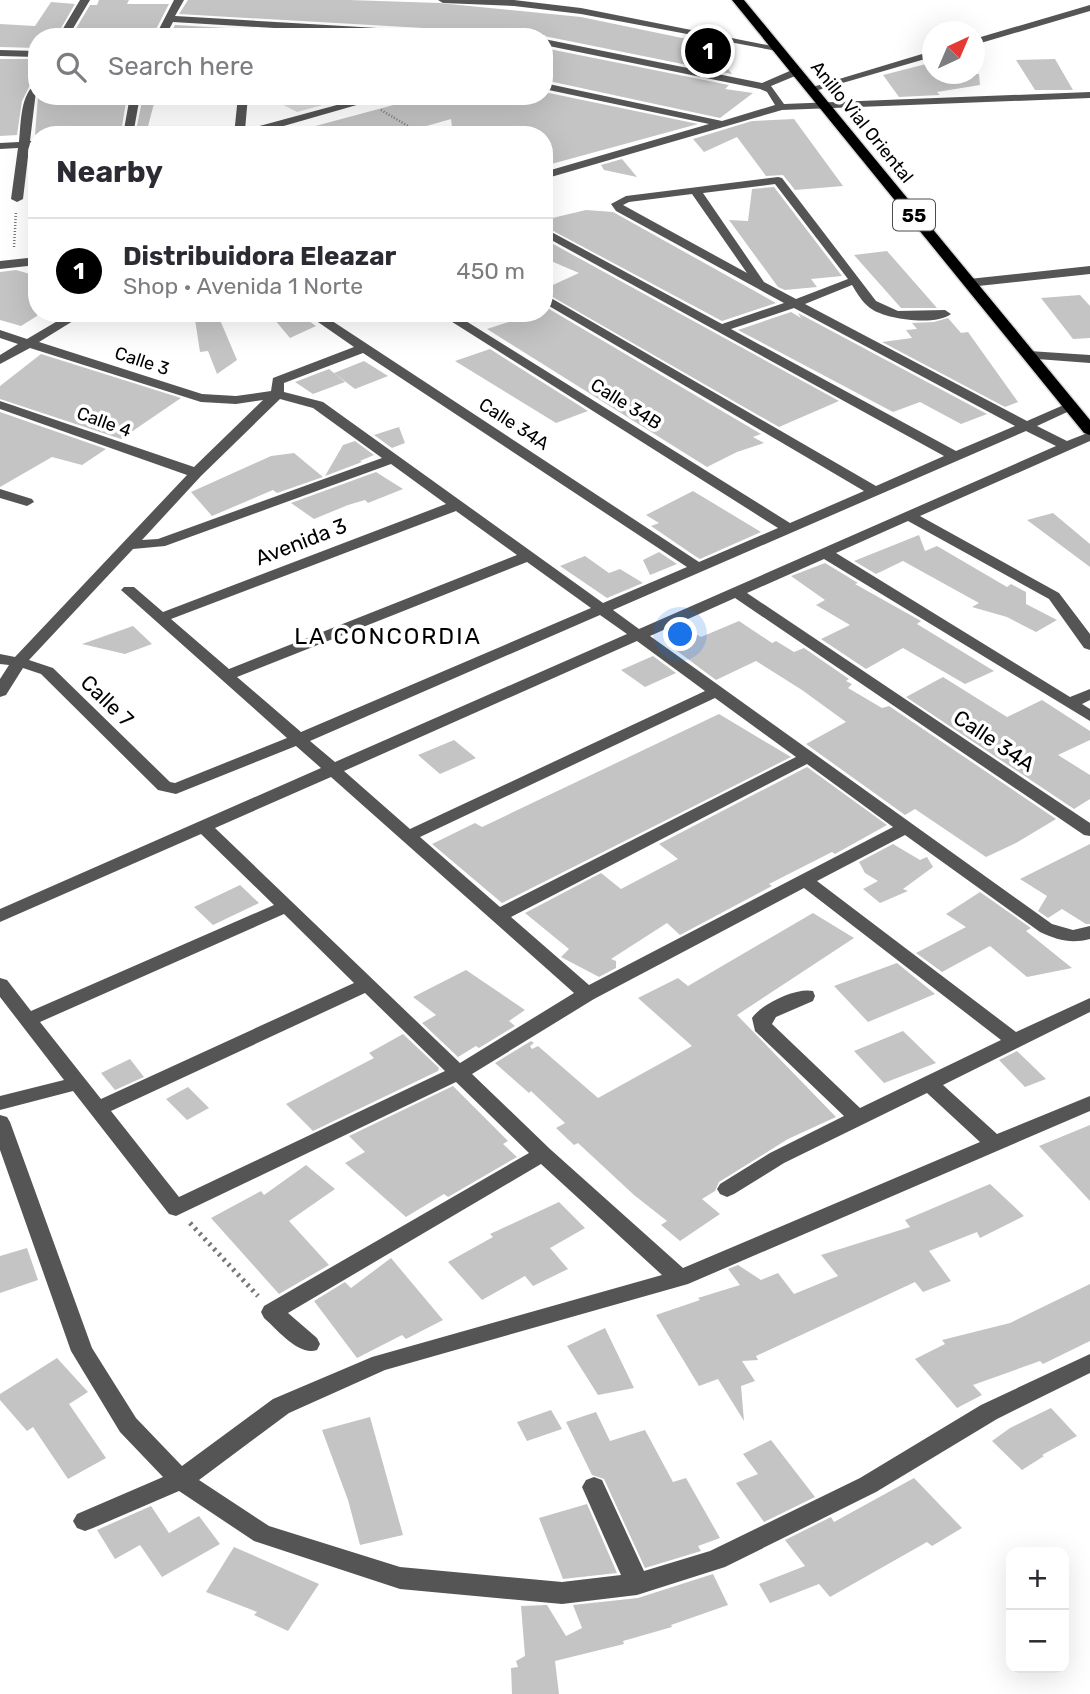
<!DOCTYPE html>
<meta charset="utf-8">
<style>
:root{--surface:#fff;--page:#f7f7f7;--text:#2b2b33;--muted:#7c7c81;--line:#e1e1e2;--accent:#000}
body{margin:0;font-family:Rubik,sans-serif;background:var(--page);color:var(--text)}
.controls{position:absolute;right:21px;bottom:21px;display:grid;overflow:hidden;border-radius:14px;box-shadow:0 7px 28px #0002}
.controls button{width:63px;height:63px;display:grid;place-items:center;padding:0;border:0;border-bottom:2px solid var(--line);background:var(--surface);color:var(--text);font:35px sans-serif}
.compass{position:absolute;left:922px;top:21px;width:63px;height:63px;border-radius:50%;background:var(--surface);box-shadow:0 7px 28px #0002;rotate:44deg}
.you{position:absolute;left:681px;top:635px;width:24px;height:24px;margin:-18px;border:5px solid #fff;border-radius:50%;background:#1a73e8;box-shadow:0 0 0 10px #1a73e833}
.badge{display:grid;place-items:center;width:46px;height:46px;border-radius:50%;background:var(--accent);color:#fff;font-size:23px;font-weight:700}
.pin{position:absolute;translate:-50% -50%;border:4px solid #fff;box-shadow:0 2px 7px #0006}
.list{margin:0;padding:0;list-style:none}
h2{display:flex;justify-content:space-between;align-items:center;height:91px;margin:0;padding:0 28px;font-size:30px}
h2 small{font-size:23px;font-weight:400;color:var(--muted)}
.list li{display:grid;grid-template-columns:46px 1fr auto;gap:21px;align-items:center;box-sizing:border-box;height:105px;padding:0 28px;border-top:2px solid var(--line)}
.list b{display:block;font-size:26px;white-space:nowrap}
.list p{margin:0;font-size:23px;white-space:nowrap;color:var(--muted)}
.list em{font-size:23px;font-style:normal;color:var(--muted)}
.icon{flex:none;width:38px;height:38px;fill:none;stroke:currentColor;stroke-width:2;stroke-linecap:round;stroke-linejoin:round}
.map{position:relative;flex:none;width:1090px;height:1694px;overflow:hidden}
.search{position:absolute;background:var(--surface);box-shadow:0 7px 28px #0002;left:28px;top:28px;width:525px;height:77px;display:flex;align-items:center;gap:18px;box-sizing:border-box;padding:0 24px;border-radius:28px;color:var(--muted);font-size:26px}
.panel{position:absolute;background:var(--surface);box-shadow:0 7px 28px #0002;left:28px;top:126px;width:525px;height:196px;border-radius:28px}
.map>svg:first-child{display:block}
.green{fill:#dcdcdc}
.building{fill:#c4c4c4}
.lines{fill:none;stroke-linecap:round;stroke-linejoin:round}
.highway-casing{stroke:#dbdbdb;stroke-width:3}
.path-far1{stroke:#777;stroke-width:2.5;stroke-dasharray:1 2;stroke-linecap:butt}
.path{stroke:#777;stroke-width:5;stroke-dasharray:2.5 4.5;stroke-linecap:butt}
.minor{fill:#555;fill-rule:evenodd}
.highway{fill:#000;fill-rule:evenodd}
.labels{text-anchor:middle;stroke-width:7;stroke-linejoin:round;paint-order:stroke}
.far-street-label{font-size:18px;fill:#000;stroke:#fff}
.shield{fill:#fff;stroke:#4c4c4c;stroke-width:2}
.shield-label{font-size:19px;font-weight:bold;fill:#000}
.street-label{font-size:21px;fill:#000;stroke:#fff}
.neighbourhood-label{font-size:23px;letter-spacing:2px;fill:#000;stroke:#fff}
</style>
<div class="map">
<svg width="1090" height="1694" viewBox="0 0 1090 1694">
<rect width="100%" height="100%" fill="#fff"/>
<path class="green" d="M266,96H356L297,112Z"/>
<path class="building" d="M99,0H129L127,4H169L154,33L109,31L106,37H71L90,5H97Z
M188,0H349L439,3L581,17L711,44L690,56L724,64L732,74L544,36L546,35L179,14Z
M51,2L75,4L56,37H37V48L0,47V24L35,26Z
M175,25L375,37H169Z
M544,48L729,85L725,89L753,93L720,118L544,80Z
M0,59H31L30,85L22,101L17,135L0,136Z
M1055,59L1073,90H1035L1016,60Z
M930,63L933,74H979L980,85L937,92L940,95L899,97L883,75Z
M544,92L698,124L544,166V135H453L451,119L395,135H309L308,128L427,96H544Z
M38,96H127L121,132L115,135H35Z
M143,96H156L147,130L136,131Z
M794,119L843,186L795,190L783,175L766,176L737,137L704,152L693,139L752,121Z
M622,159L637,177L604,170L601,165Z
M774,187L842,276L811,279L817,287L785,290L778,287L729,220L748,221L752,189Z
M586,210L613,212L776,303L722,321L544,226V220Z
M544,239L839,401L779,427L544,292V289L579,273L544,258Z
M887,251L937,308H901L854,255Z
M16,270L37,276V316L21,326L0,320V272Z
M1080,295L1090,306V338L1073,339L1041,298Z
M544,306L761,434L753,437L764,443L737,452L707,467L487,329L536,313H544Z
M791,312L801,318L798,313L987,414L961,424L920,402L893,412L738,330Z
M194,313H217L237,360L217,374L208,351L200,352Z
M269,313H297L316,326L290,338Z
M948,318L961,333L968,332L1018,402L1005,407L882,342L912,338L906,330L917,329L912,323L934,322Z
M490,349L588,411L556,423L455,361Z
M41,354L181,398L121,439L0,399V386Z
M364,361L388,376L355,389L334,373Z
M329,369L345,382L313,394L295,382Z
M0,412L106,449L82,465L52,457L0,487Z
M399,427L405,443L392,448L374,435Z
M355,441L374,455L360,461L362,462L325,476L343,445Z
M294,453L323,477L277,493L273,490L212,516L191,492L271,456Z
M376,472L403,489L368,503L365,500L348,505L314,519L291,503Z
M693,491L761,532L700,559L695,556L651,526L659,523L646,515Z
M1053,513L1090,544V567L1027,520Z
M919,535L925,551L937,546L1007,587L1011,584L1026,592V604L1057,620L1036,632L1007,617L972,607L979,603L903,561L876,574L854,561Z
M659,552L677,564L650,575L643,560Z
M585,556L609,573L620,569L643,583L607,598L560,566Z
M825,563L858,583L855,584L921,621L917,624L994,671L965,684L903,648L866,669L821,639L850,625L816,605L825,600L791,576Z
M739,621L772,643L776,641L794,652L804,648L849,679L846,681L852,684L848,688L882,708L889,706L1056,819L1016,843L986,857L915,809L905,815L806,744L846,722L802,690L756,661L716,680L669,645L694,633L701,637Z
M133,626L152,644L125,654L82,644Z
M653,656L676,673L645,687L621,670Z
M943,677L1007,717L1042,700L1090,731V740L1058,755L1090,775V799L1074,809L906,697Z
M719,714L791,757L502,903L432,844L475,823L482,827Z
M454,740L476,758L440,774L418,755Z
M807,767L887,825L835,854L832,852L769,884L772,886L680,935L667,923L611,959L616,961V968L599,977L561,957L569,949L525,913L601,873L621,889L678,859L659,844Z
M893,844L920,860L927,857L933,867L903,889L908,891L880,903L863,889L878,881L865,873L859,862Z
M1090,844V924H1086L1062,909L1048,918L1038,911L1047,896L1020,879Z
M240,885L259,903L213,925L194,907Z
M980,892L1031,928L1026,931L1072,968L1027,977L990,946L942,972L916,953L966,927L946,914Z
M813,913L854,938L737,1015L836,1117L788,1139L719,1182L715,1191L702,1199L720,1214L680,1241L661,1225L667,1221L634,1195L578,1143L574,1145L556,1128L565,1123L531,1091L529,1093L495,1063L531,1041L534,1043L530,1046L532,1049L538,1046L598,1098L692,1046L638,998L678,978L688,986Z
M897,963L935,994L868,1022L834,986Z
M466,970L525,1010L509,1021L515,1026L479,1048L476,1046L458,1057L422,1023L436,1015L413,997Z
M903,1031L936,1063L884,1083L854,1051Z
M403,1034L439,1068L438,1071L313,1131L286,1104L374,1058L369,1053Z
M1017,1051L1046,1079L1025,1087L999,1060Z
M130,1059L144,1077L115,1090L101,1073Z
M453,1086L508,1141L503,1144L517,1157L448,1197L444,1194L406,1217L345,1163L365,1152L349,1136Z
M188,1087L209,1108L187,1120L166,1099Z
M1090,1125V1201L1039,1146Z
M306,1165L335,1189L289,1221L329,1265L279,1294L211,1218L261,1191L264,1195Z
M990,1184L1024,1216L980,1238L977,1232L929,1251L951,1281L923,1292L915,1282L756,1356L758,1360L742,1361L755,1381L741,1386L744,1421L718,1379L699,1386L656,1315L700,1300L698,1298L740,1285L728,1269L738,1265L761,1280L778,1273L794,1294L838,1276L821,1255L910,1227L905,1220Z
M559,1202L585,1228L550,1248L568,1269L533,1286L525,1276L482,1300L448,1262L493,1237L490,1234Z
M27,1248L38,1280L0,1293V1256Z
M391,1258L443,1320L406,1339L402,1335L357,1358L314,1301L345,1282L351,1288Z
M1090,1284V1341L1043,1364L1040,1361L973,1385L982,1395L957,1408L915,1359L945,1344L942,1340L1010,1323Z
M605,1328L634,1388L598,1395L567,1346Z
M57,1358L88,1392L69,1404L106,1458L68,1479L33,1427L27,1431L0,1400V1394Z
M1051,1408L1077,1436L1042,1455L1044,1456L1022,1470L992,1441L1010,1428Z
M551,1410L562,1429L527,1441L517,1422Z
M596,1412L610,1441L645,1430L673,1482L686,1478L720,1538L698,1546L701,1551L645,1568L604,1479L592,1475L566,1422Z
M370,1417L403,1535L360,1545L348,1500L322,1430Z
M771,1440L815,1497L764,1522L736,1483L758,1474L743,1454Z
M914,1478L962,1528L932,1546L927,1542L830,1597L819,1584L770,1603L759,1584L805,1566L785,1540L831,1517L834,1522Z
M587,1504L617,1573L563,1579L539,1518Z
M151,1506L169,1533L199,1516L220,1544L162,1577L140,1545L115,1559L97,1530Z
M234,1547L319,1584L288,1631L254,1615L257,1612L206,1592Z
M713,1574L728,1605L671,1625L672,1627L623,1641L624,1644L555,1661L559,1694H512L511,1668L518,1667L516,1661L525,1656L521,1606L547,1605L566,1636L582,1628L573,1605L638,1598Z"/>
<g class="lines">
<defs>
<path id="highway" d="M732,0H744L1090,420V435L1084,433Z"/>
</defs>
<use href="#highway" class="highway-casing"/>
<path class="path-far1" d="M381,110L423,135
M14,247L16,211"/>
<path class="path" d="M190,1223L258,1296"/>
<path class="minor" d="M80,0H90L68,37H58Z
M174,0H184L175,16L479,34L484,37H423L173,22L165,37H155Z
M438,0H514L581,8L782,48L777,51L581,14L514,6L443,3Z
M1090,5V11L974,45V39Z
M544,39L762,83L792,70H800V74L771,86L784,104L1090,92V98L782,110L544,179V172L709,124L544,89V83L722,121L775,105L767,92L760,89L544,45Z
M0,50L37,51V57L0,56Z
M932,51V57L815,91L806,89Z
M37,83L30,141H37V147L29,148L23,199L17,202L11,199L18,148L0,149V143L19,142C21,124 20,93 37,83Z
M130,96H140L133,135H123Z
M238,96H248L245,130L370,96H388L252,135H234Z
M778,177L782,178L876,301L898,311L945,310L951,314C936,326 886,320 870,308C862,302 857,293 852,285L805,304L1027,421L1066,404L1071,403L1078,407L1037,426L1067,441L1090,432V441L920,516L1059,593L1090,634V650L1084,648L1049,599L908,521L836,553L1070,697L1090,689V700L1082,704L1090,709V721L824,559L747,593L1090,823V836L1084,835L735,598L650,636L1052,924L1073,930L1090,926V939C1071,944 1057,940 1040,932L905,835L817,881L1016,1032L1090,998V1012L943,1085L997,1134L1090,1096V1111L688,1284L385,1370L289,1413L199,1480L269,1526L400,1567L562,1582L621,1575L582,1487L586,1480L594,1477L602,1480L644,1571L710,1551L860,1478L981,1405L1090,1354V1373L997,1419L876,1492L725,1567L637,1595L562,1604L400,1589L254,1541L179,1491L93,1528L85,1531L77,1528L73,1521L77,1514L163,1477L120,1432L71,1351L0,1150V1115L7,1117L10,1122L92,1348L136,1418L182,1466L273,1399L372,1357L662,1275L541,1164L288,1313L317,1338L320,1344L317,1350C298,1356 278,1330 264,1318L261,1312L264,1306L529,1153L456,1082L176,1216L169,1214L73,1091L0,1110V1096L64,1080L0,997V978L7,980L31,1011L274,905L201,834L0,922V909L321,768L296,746L176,794L158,790L41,674L23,668L6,695L0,697V679L9,665L0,664V654L15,657L187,475L0,409V401L194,467L263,400L236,404L201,402L30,348L0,364V355L18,344L0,338V330L27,339L71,313H86L39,342L202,394L236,396L271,391L273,378L354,347L305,313H320L699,562L778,528L438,313H453L790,523L864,491L544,303V294L876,486L944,456L544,236V228L722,324L784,303L616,211L611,204L626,196ZM775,184L848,279L796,299L764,282L703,193ZM692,194L747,273L623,205L629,202ZM794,308L1015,426L956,451L731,329ZM363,353L687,567L603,603L323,402L284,392V383ZM280,399L313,408L382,458L158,539L142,540L201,476ZM1026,431L1056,446L639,629L613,610ZM391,464L446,504L163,612L134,587H124L121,590L287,738L175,783L170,782L53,668L29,660L133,549L165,546ZM456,511L517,555L229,669L171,619ZM527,562L591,608L301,732L237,677ZM600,615L627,634L335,762L310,741ZM637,641L705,691L410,829L344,771ZM715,698L796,757L500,907L420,837ZM807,764L893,827L589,985L511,917ZM331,777L574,993L460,1063L215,828ZM804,888L1001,1040L860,1108L772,1024L776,1017L813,1001L815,996L813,991C797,987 761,1004 752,1018L755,1031L844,1116L770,1153L720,1184L717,1189L720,1194L727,1197L734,1194L784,1163L927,1093L980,1142L683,1268L550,1149L472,1074L594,999ZM284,914L354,983L101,1099L40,1022ZM365,993L445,1071L179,1197L111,1111Z
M37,257V265L0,269V261Z
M1090,266V274L969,287L963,283L969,279Z
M1029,351L1090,355V363L1024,358V352Z
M0,489L32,499L34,502L27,506L0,498Z"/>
<use href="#highway" class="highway"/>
</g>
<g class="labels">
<g class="far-street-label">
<text transform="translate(862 122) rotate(51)" y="6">Anillo Vial Oriental</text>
<text transform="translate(142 361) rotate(18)" y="6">Calle 3</text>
<text transform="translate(626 404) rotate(32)" y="6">Calle 34B</text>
<text transform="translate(104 422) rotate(20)" y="6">Calle 4</text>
<text transform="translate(514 424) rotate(33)" y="6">Calle 34A</text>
</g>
<rect class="shield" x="893" y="199.5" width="42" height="31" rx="5"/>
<g class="shield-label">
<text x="914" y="222">55</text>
</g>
<g class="street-label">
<text transform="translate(301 542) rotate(-21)" y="7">Avenida 3</text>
<text transform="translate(107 701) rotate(44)" y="7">Calle 7</text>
<text transform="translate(994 741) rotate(34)" y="7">Calle 34A</text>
</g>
<g class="neighbourhood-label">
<text x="388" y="644">LA CONCORDIA</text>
</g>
</g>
</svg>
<div class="controls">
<button>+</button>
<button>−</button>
</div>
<svg class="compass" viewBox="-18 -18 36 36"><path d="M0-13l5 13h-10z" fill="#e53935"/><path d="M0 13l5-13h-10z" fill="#7c7c81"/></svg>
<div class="you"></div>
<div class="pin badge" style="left:708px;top:51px">1</div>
<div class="search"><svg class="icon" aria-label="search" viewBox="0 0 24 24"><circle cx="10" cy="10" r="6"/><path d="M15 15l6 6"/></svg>Search here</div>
<section class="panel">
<h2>Nearby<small></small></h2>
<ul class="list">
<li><span class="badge">1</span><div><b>Distribuidora Eleazar</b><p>Shop · Avenida 1 Norte</p></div><em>450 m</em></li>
</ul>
</section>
</div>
